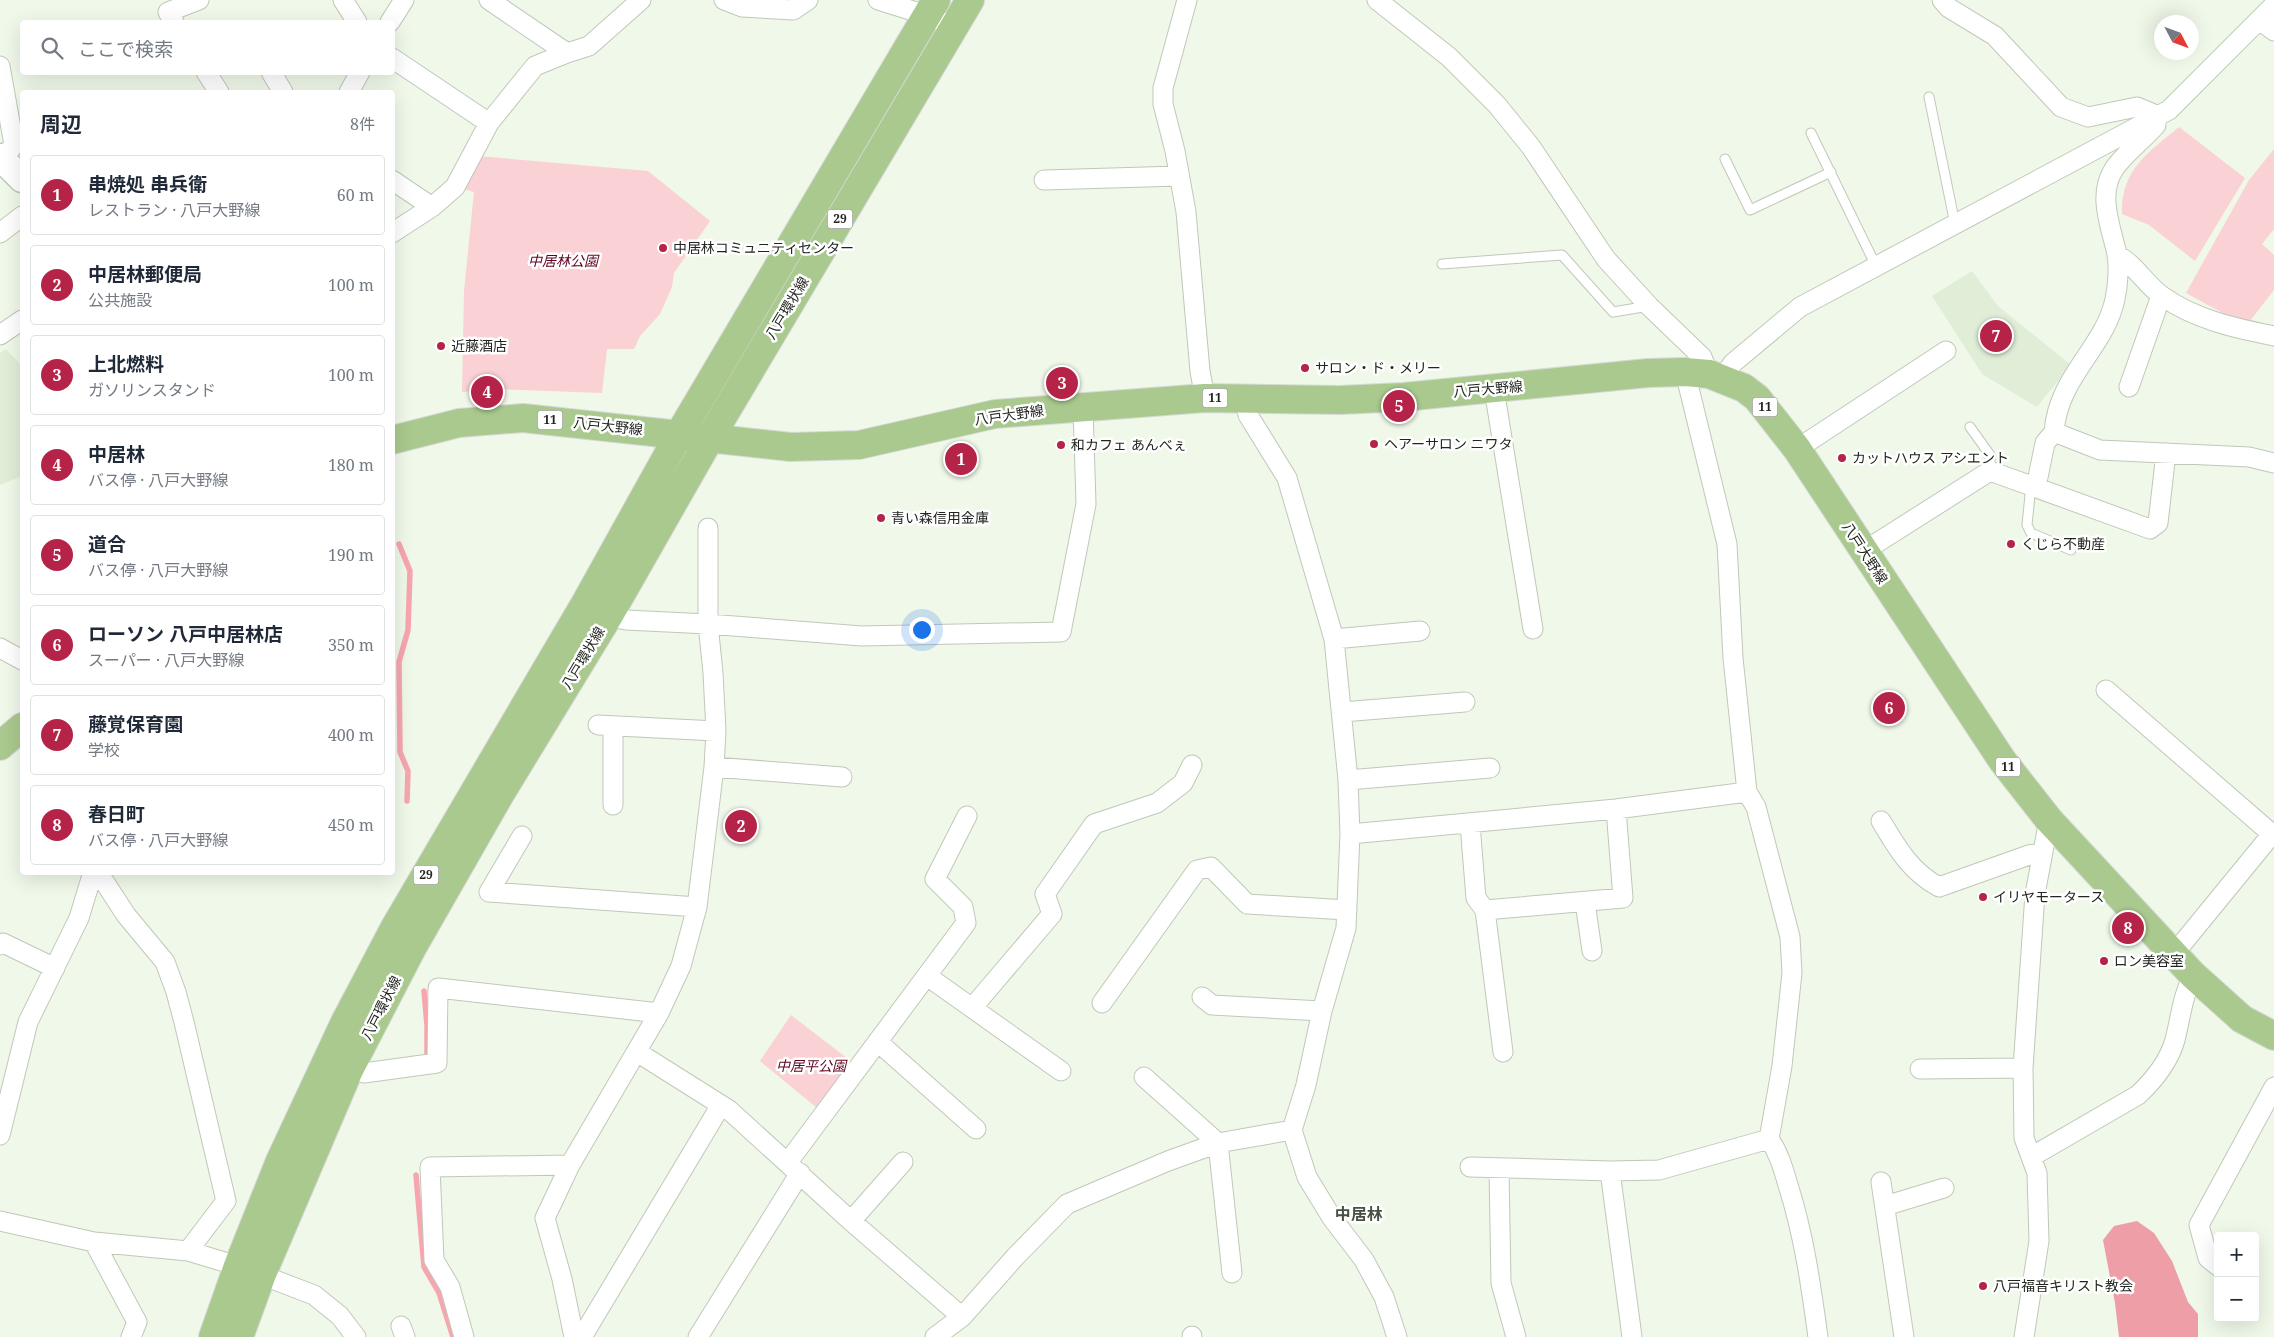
<!DOCTYPE html>
<html lang="ja">
<meta charset="utf-8">
<style>
:root{--surface:#fff;--page:#f2f2f3;--text:#1f2937;--muted:#747a83;--line:#e0e1e3;--accent:#b52349}
body{margin:0;font-family:"Noto Serif","Noto Sans JP",serif;background:var(--page);color:var(--text)}
.controls{position:absolute;right:15px;bottom:15px;display:grid;overflow:hidden;border-radius:5px;box-shadow:0 5px 20px #0002}
.controls button{width:45px;height:45px;display:grid;place-items:center;padding:0;border:0;border-bottom:1px solid var(--line);background:var(--surface);color:var(--text);font:25px sans-serif}
.compass{position:absolute;left:2154px;top:15px;width:45px;height:45px;border-radius:50%;background:var(--surface);box-shadow:0 5px 20px #0002;rotate:131deg}
.you{position:absolute;left:921px;top:629px;width:18px;height:18px;margin:-12px;border:4px solid #fff;border-radius:50%;background:#1a73e8;box-shadow:0 0 0 8px #1a73e833}
.badge{display:grid;place-items:center;width:32px;height:32px;border-radius:50%;background:var(--accent);color:#fff;font-size:16px;font-weight:700}
.pin{position:absolute;translate:-50% -50%;border:2px solid #fff;box-shadow:0 1px 5px #0006}
.list{margin:0;padding:0;list-style:none}
h2{display:flex;justify-content:space-between;align-items:center;height:65px;margin:0;padding:0 20px;font-size:21px}
h2 small{font-size:16px;font-weight:400;color:var(--muted)}
.list li{display:grid;grid-template-columns:32px 1fr auto;gap:15px;align-items:center;box-sizing:border-box;height:80px;margin:0 10px 10px;padding:0 10px;border:1px solid var(--line);border-radius:5px}
.list b{display:block;font-size:19px;white-space:nowrap}
.list p{margin:0;font-size:16px;white-space:nowrap;color:var(--muted)}
.list em{font-size:16px;font-style:normal;color:var(--muted)}
.icon{flex:none;width:28px;height:28px;fill:none;stroke:currentColor;stroke-width:2;stroke-linecap:round;stroke-linejoin:round}
.map{position:relative;flex:none;width:2274px;height:1337px;overflow:hidden}
.search{position:absolute;background:var(--surface);box-shadow:0 5px 20px #0002;left:20px;top:20px;width:375px;height:55px;display:flex;align-items:center;gap:12px;box-sizing:border-box;padding:0 18px;border-radius:5px;color:var(--muted);font-size:19px}
.panel{position:absolute;background:var(--surface);box-shadow:0 5px 20px #0002;left:20px;top:90px;width:375px;height:785px;border-radius:5px}
.map>svg:first-child{display:block}
.built{fill:#e0eed8}
.green{fill:#fad1d4}
.forest{fill:#ee9ea7}
.lines{fill:none;stroke-linecap:round;stroke-linejoin:round}
.stream{stroke:#f7a6af;stroke-width:5.5}
.service-casing{stroke:#bfc8b9;stroke-width:11}
.minor-casing{stroke:#bfc8b9;stroke-width:21}
.secondary-casing{stroke:#bfc8b9;stroke-width:29}
.primary-casing{stroke:#d7d8d7;stroke-width:30}
.service{stroke:#fff;stroke-width:9}
.minor{stroke:#fff;stroke-width:19}
.secondary{stroke:#fff;stroke-width:26}
.primary{stroke:#a9c98e;stroke-width:28}
.poi-dot{fill:#b52349;stroke:#fff;stroke-width:2}
.labels{text-anchor:middle;stroke-width:5;stroke-linejoin:round;paint-order:stroke}
.shield{fill:#fff;stroke:#646663;stroke-width:1}
.shield-label{font-size:12px;font-weight:bold;fill:#222520}
.poi-label{font-size:14px;fill:#222520;stroke:#fff;text-anchor:start}
.park-label{font-size:14px;font-style:italic;fill:#5f001e;stroke:#fff}
.street-label{font-size:14px;fill:#222520;stroke:#fff}
.quarter-label{font-size:16px;font-weight:bold;fill:#485043;stroke:#fff}
</style>
<div class="map">
<svg width="2274" height="1337" viewBox="0 0 2274 1337">
<rect width="100%" height="100%" fill="#eff8e9"/>
<path class="built" d="M1972,271L1998,306L2071,365L2037,407L1982,374L1932,296Z
M6,349L22,366V476L0,485V353Z"/>
<path class="green" d="M2179,127L2245,178L2195,261L2149,225L2122,214C2121,169 2148,153 2179,127Z
M2274,149V229L2262,244L2274,255V290L2250,321L2228,316L2186,293L2249,180Z
M478,156L648,171L710,221L674,273L672,287L660,314L640,336L634,349H607L602,393L493,389L462,392L464,291L474,192L461,188Z
M791,1015L852,1062L817,1108L760,1061Z"/>
<path class="forest" d="M2137,1221L2154,1233L2172,1261L2188,1302L2198,1314V1337H2119L2115,1303L2103,1240L2114,1226Z"/>
<g class="lines">
<path class="stream" d="M399,544L410,571L408,630L399,662L400,752L408,771L407,801
M424,991L427,1025V1058
M416,1175L424,1267L439,1293L453,1337"/>
<defs>
<path id="service" d="M1929,97L1955,224
M1811,133L1876,266
M1725,159L1750,210L1831,172
M1442,264L1562,255L1613,312L1649,306
M1970,427L1990,455V471
M2031,485L2027,525L2031,533L2071,550"/>
<path id="minor" d="M343,0L357,22
M489,0L567,53L589,46L641,0
M724,0L742,7L793,10L808,0
M878,0L926,15L954,27
M1187,0L1163,88V104L1175,151L1186,212L1200,371L1205,398
M1377,0L1449,57L1497,105L1531,147L1606,259L1649,306L1702,357L1709,374
M1942,0L1949,8L1995,36L2061,107L2088,117L2137,107L2156,115V125C2144,139 2124,154 2114,169C2097,195 2111,227 2117,254C2119,267 2118,286 2115,299C2105,348 2058,376 2054,432L2100,450L2249,457L2274,463
M2260,20L2274,31
M174,22L168,12L199,0
M390,22L404,0
M392,58L489,123
M0,66L14,145L2,159
M206,72L219,92
M271,72L283,92
M349,92L360,72
M392,180L432,207
M1044,180L1179,176
M0,233L22,216
M392,233L432,207L455,187L489,123L535,66L567,53
M2117,255C2136,265 2145,284 2162,296C2196,320 2235,328 2274,336
M0,335L22,320
M1722,378L1733,363L1800,307L2169,110L2274,5
M2129,387L2161,296
M1494,389L1533,629
M1245,399L1248,415L1287,478L1334,639L1348,780L1350,834L1346,928L1322,1011L1306,1085L1292,1130L1307,1177L1332,1218L1364,1260L1384,1297L1397,1337
M1797,449L1946,351
M2036,487L2045,443L2054,432
M1864,551L1990,471L2150,529L2158,523L2166,453
M608,617L626,620L708,624L862,636L1061,632L1086,504L1083,407
M1334,639L1420,631
M0,648L22,660
M2106,690L2272,834L2173,955
M1342,712L1465,702
M598,725L716,731
M714,767L842,777
M1348,780L1490,768
M1747,792L1756,807L1790,937L1792,973L1782,1066L1769,1139
M613,805V727
M1881,821C1897,848 1911,872 1939,887L2029,855L2042,853
M1470,824L1476,898L1485,910L1503,1052
M1350,834L1616,809L1747,792L1733,658L1727,544L1685,372
M522,836L489,892L697,907
M98,872L126,915L165,962L176,992L184,1022L226,1201L188,1251
M1585,902L1592,951
M1485,910L1623,898L1616,809
M0,945L3,943L55,968
M927,976L1061,1071
M1202,997L1212,1005L1322,1011
M1102,1003L1197,870L1211,867L1247,904L1347,910
M972,1008L1052,914L1045,894L1094,824L1157,803L1183,783L1192,765
M878,1042L976,1129
M637,1052L729,1110L851,1221L962,1317
M1920,1069L2023,1068
M349,1070L364,1073L437,1063L438,988L659,1013
M1144,1077L1218,1143L1232,1273
M0,1135L28,1022L79,918L93,872
M2031,1157L2138,1095C2154,1080 2169,1061 2175,1040C2181,1016 2182,998 2193,975
M788,1162L966,923L963,907L935,879L967,816
M1470,1167L1610,1171
M1499,1169L1501,1283L1516,1337
M1881,1182L1904,1337
M1885,1206L1944,1188
M0,1221L94,1242L188,1251L238,1266L314,1295L340,1316L356,1337
M851,1221L903,1162
M94,1242L137,1322L131,1337
M2218,1266L2208,1258L2199,1225L2274,1087
M401,1326L405,1337
M464,1337L450,1287L434,1260L430,1167L570,1165
M574,1337L562,1279L545,1218L570,1165L659,1013L681,966L697,907L714,767L716,731L713,673L708,624V528
M582,1337L721,1105
M698,1337L800,1173
M935,1337L962,1317L1016,1256L1067,1204L1168,1161L1218,1143L1292,1130
M1192,1337V1336
M1632,1337L1610,1171L1659,1170L1769,1139C1779,1153 1783,1168 1788,1185C1804,1235 1811,1286 1818,1337
M2024,1337L2039,1241L2037,1173L2024,1138L2023,1068L2035,894L2049,820"/>
<path id="secondary" d="M0,157L22,179"/>
<path id="primary" d="M392,440L459,423L523,418L791,447L859,445L995,414L1205,398L1340,400L1404,397L1648,373L1685,372L1709,374L1744,388L1757,398L1797,449L2002,760L2049,820L2193,975L2242,1019L2274,1036
M0,746L22,727
M213,1337L238,1266L280,1161L345,1022L395,927L586,602L680,433L936,0
M239,1337L262,1274L349,1070L412,948L499,796L608,617L710,438L970,0"/>
</defs>
<use href="#service" class="service-casing"/>
<use href="#minor" class="minor-casing"/>
<use href="#secondary" class="secondary-casing"/>
<use href="#primary" class="primary-casing"/>
<use href="#service" class="service"/>
<use href="#minor" class="minor"/>
<use href="#secondary" class="secondary"/>
<use href="#primary" class="primary"/>
</g>
<g class="poi-dot">
<circle cx="663" cy="248" r="5"/>
<circle cx="441" cy="346" r="5"/>
<circle cx="1305" cy="368" r="5"/>
<circle cx="1374" cy="444" r="5"/>
<circle cx="1061" cy="445" r="5"/>
<circle cx="1842" cy="458" r="5"/>
<circle cx="881" cy="518" r="5"/>
<circle cx="2011" cy="544" r="5"/>
<circle cx="1983" cy="897" r="5"/>
<circle cx="2104" cy="961" r="5"/>
<circle cx="1983" cy="1286" r="5"/>
</g>
<g class="labels">
<g class="shield">
<rect x="827.5" y="209.5" width="25" height="19" rx="4"/>
<rect x="1202.5" y="388.5" width="25" height="19" rx="4"/>
<rect x="1752.5" y="397.5" width="25" height="19" rx="4"/>
<rect x="537.5" y="410.5" width="25" height="19" rx="4"/>
<rect x="1995.5" y="757.5" width="25" height="19" rx="4"/>
<rect x="413.5" y="865.5" width="25" height="19" rx="4"/>
</g>
<g class="shield-label">
<text x="840" y="223">29</text>
<text x="1215" y="402">11</text>
<text x="1765" y="411">11</text>
<text x="550" y="424">11</text>
<text x="2008" y="771">11</text>
<text x="426" y="879">29</text>
</g>
<g class="poi-label">
<text x="673" y="253">中居林コミュニティセンター</text>
<text x="451" y="351">近藤酒店</text>
<text x="1315" y="373">サロン・ド・メリー</text>
<text x="1384" y="449">ヘアーサロン ニワタ</text>
<text x="1071" y="450">和カフェ あんべぇ</text>
<text x="1852" y="463">カットハウス アシエント</text>
<text x="891" y="523">青い森信用金庫</text>
<text x="2021" y="549">くじら不動産</text>
<text x="1993" y="902">イリヤモータース</text>
<text x="2114" y="966">ロン美容室</text>
<text x="1993" y="1291">八戸福音キリスト教会</text>
</g>
<g class="park-label">
<text x="563" y="266">中居林公園</text>
<text x="811" y="1071">中居平公園</text>
</g>
<g class="street-label">
<text transform="translate(787 308) rotate(-59)" y="5">八戸環状線</text>
<text transform="translate(1488 389) rotate(-5)" y="5">八戸大野線</text>
<text transform="translate(1009 415) rotate(-8)" y="5">八戸大野線</text>
<text transform="translate(608 426) rotate(6)" y="5">八戸大野線</text>
<text transform="translate(1865 553) rotate(57)" y="5">八戸大野線</text>
<text transform="translate(583 658) rotate(-59)" y="5">八戸環状線</text>
<text transform="translate(381 1008) rotate(-63)" y="5">八戸環状線</text>
</g>
<g class="quarter-label">
<text x="1359" y="1220">中居林</text>
</g>
</g>
</svg>
<div class="controls">
<button>+</button>
<button>−</button>
</div>
<svg class="compass" viewBox="-18 -18 36 36"><path d="M0-13l5 13h-10z" fill="#e53935"/><path d="M0 13l5-13h-10z" fill="#747a83"/></svg>
<div class="you"></div>
<div class="pin badge" style="left:961px;top:459px">1</div>
<div class="pin badge" style="left:741px;top:826px">2</div>
<div class="pin badge" style="left:1062px;top:383px">3</div>
<div class="pin badge" style="left:487px;top:392px">4</div>
<div class="pin badge" style="left:1399px;top:406px">5</div>
<div class="pin badge" style="left:1889px;top:708px">6</div>
<div class="pin badge" style="left:1996px;top:336px">7</div>
<div class="pin badge" style="left:2128px;top:928px">8</div>
<div class="search"><svg class="icon" aria-label="search" viewBox="0 0 24 24"><circle cx="10" cy="10" r="6"/><path d="M15 15l6 6"/></svg>ここで検索</div>
<section class="panel">
<h2>周辺<small>8件</small></h2>
<ul class="list">
<li><span class="badge">1</span><div><b>串焼処 串兵衛</b><p>レストラン · 八戸大野線</p></div><em>60 m</em></li>
<li><span class="badge">2</span><div><b>中居林郵便局</b><p>公共施設</p></div><em>100 m</em></li>
<li><span class="badge">3</span><div><b>上北燃料</b><p>ガソリンスタンド</p></div><em>100 m</em></li>
<li><span class="badge">4</span><div><b>中居林</b><p>バス停 · 八戸大野線</p></div><em>180 m</em></li>
<li><span class="badge">5</span><div><b>道合</b><p>バス停 · 八戸大野線</p></div><em>190 m</em></li>
<li><span class="badge">6</span><div><b>ローソン 八戸中居林店</b><p>スーパー · 八戸大野線</p></div><em>350 m</em></li>
<li><span class="badge">7</span><div><b>藤覚保育園</b><p>学校</p></div><em>400 m</em></li>
<li><span class="badge">8</span><div><b>春日町</b><p>バス停 · 八戸大野線</p></div><em>450 m</em></li>
</ul>
</section>
</div>
